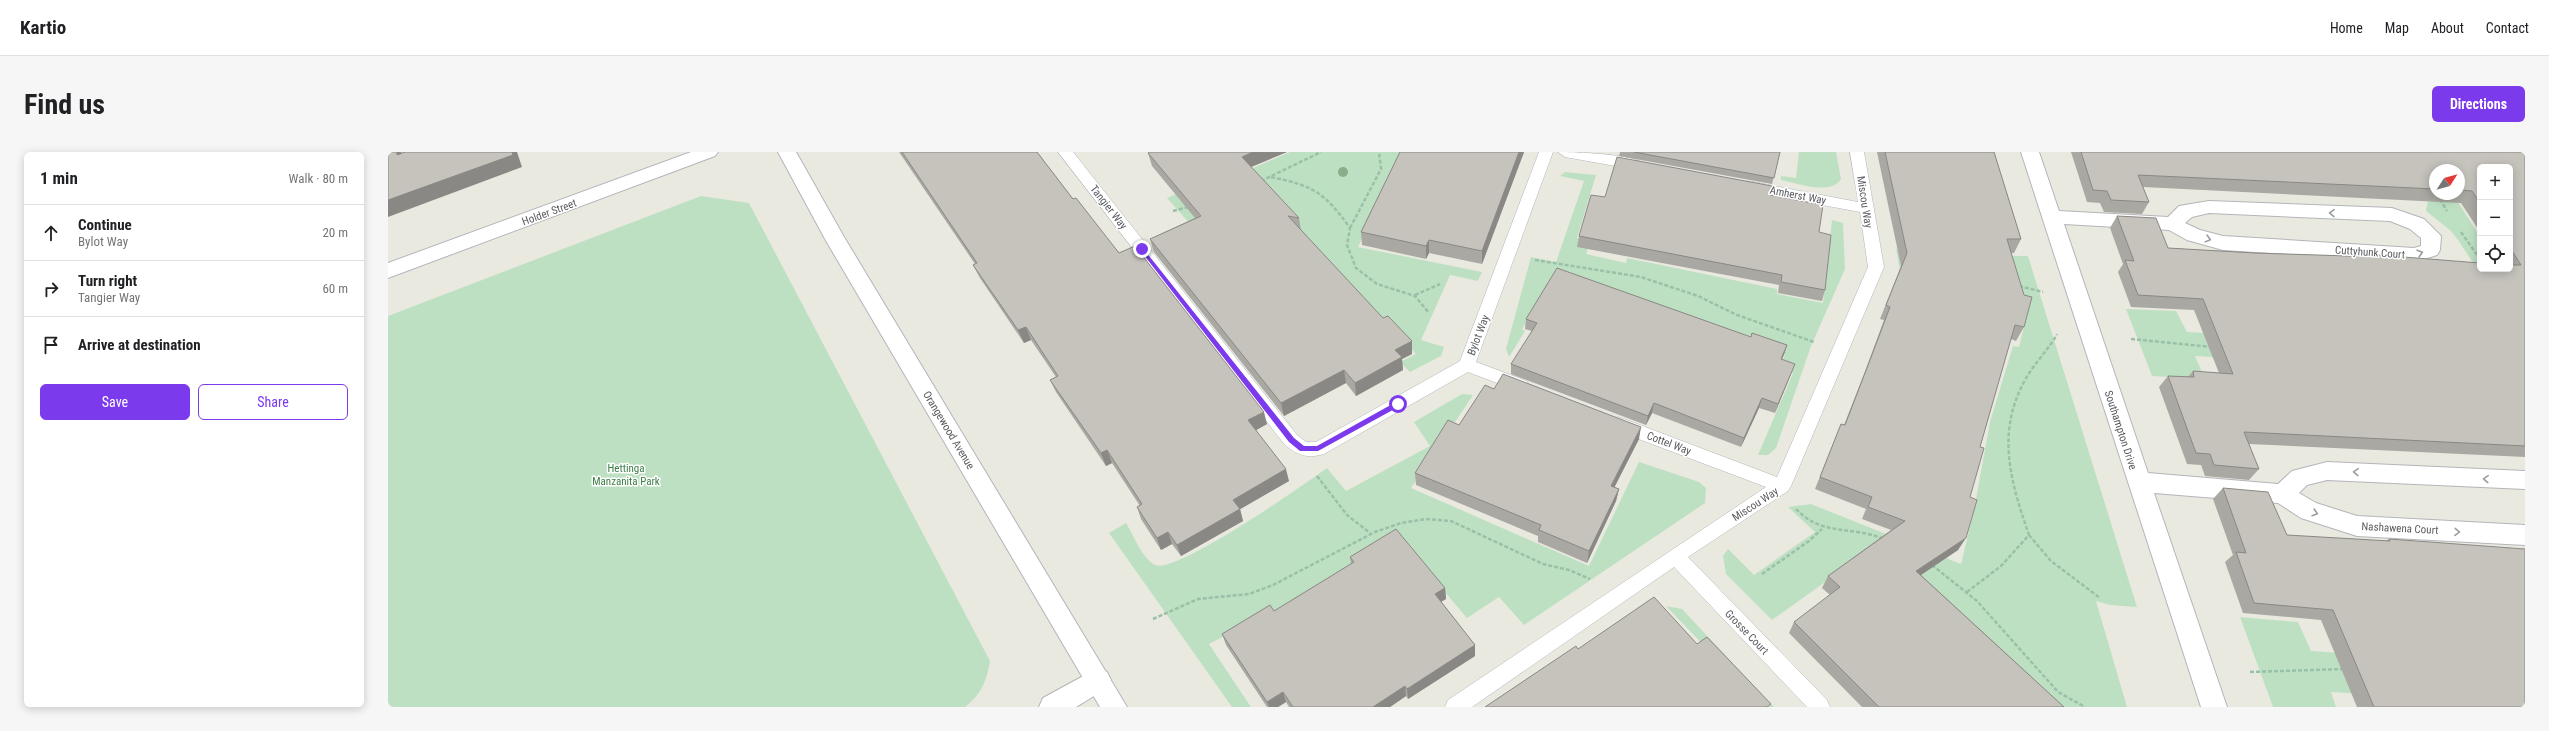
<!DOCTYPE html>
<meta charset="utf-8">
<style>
:root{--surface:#fff;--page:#f6f6f6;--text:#202124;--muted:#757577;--line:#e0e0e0;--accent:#7c3aed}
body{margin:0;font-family:"Roboto Condensed",sans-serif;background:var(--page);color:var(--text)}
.controls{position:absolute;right:12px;top:12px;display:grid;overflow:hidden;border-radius:6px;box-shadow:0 2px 10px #0003}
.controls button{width:36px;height:36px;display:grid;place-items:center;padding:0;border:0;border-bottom:1px solid var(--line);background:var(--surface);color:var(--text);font:20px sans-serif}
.compass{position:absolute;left:2041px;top:12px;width:36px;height:36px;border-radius:50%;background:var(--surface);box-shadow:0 2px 10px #0003;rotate:54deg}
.stop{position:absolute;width:12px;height:12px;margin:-9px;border:3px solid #7c3aed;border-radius:50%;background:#fff}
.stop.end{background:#7c3aed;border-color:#fff;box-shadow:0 1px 4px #0008}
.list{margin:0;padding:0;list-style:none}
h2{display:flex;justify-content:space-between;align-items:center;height:52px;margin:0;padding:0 16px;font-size:17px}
h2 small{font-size:13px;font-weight:400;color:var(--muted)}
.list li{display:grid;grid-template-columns:26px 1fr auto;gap:12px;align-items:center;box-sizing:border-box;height:56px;padding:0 16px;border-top:1px solid var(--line)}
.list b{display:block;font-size:15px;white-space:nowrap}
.list p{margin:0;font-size:13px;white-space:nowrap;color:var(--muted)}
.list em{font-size:13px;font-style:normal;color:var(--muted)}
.actions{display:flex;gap:8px;padding:12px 16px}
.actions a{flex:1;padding:9px 0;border:1px solid var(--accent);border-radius:6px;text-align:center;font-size:14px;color:var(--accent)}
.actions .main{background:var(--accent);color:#fff}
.icon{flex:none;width:22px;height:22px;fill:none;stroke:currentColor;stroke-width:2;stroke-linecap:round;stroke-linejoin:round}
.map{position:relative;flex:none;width:2137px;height:555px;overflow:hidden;border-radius:6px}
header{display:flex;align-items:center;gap:24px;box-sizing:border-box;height:56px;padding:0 20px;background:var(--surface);border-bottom:1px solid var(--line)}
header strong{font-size:19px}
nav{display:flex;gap:22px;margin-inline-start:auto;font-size:14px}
.intro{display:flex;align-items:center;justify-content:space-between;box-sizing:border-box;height:96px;padding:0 24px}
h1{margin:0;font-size:28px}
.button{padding:10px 18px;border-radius:6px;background:var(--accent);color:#fff;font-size:14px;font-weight:700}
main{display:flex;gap:24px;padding:0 24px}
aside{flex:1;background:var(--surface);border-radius:6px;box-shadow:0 2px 10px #0003}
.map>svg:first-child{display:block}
.green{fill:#bee0c2}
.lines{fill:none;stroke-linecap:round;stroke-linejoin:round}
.lane-casing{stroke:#b3b5b9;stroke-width:1}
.street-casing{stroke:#b3b5b9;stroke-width:2}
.secondary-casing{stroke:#b4b5bb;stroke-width:2}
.path{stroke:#99c0a8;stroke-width:2.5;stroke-dasharray:4 2;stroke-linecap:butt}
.lane{fill:#fff;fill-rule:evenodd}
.street{fill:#fff;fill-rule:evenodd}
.secondary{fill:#fff;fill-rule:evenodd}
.tree{fill:#8aad8b}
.wall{fill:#a9a8a2;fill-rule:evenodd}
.shaded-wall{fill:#8a8884}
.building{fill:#c5c3bc;stroke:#8a8884}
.oneway{stroke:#9b9d9f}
.route{fill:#7c3aed}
.labels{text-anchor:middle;stroke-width:3;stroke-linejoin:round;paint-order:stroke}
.street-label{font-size:11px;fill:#595b5f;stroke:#fff}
.park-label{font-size:11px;fill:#3b7c46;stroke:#fff}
</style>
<header>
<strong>Kartio</strong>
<nav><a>Home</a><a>Map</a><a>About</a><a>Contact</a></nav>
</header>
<div class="intro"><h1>Find us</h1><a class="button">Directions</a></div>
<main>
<aside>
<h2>1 min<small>Walk · 80 m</small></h2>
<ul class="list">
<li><svg class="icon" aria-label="ahead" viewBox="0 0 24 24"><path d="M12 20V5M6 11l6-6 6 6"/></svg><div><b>Continue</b><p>Bylot Way</p></div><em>20 m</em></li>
<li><svg class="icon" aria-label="right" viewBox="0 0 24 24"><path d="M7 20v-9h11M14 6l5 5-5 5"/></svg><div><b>Turn right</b><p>Tangier Way</p></div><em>60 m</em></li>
<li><svg class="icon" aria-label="arrive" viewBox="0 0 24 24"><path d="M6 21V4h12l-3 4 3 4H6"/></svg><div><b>Arrive at destination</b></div></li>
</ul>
<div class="actions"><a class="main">Save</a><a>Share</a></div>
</aside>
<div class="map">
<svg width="2137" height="555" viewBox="0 0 2137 555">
<rect width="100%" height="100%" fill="#eae9e0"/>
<path class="green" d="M902,0H1015L970,95L1094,120L1090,129L1062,123L1033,188L1056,195L1053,204L1022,220L1012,210L1028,202L1002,174L803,73L779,46L796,38L835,29Z
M1411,0H1448L1453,27C1443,44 1409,31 1393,28V24L1408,26Z
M2020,0L2071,18H2047V42H2065L2092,85V117L2137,190L2070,88L2063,79L2038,59L2042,38Z
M1177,20L1208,23L1189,86L1202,90L1198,102L1238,111L1239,106L1389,137V142L1435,151L1444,68L1455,71L1457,117L1423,194L1388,296L1380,303H1370L1405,221L1392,216L1397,202L1169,122L1134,177L1137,179L1121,205L1118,197L1143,105L1168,110L1196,29L1172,24Z
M313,44L361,51L602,509C599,528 593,543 577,555H0V164Z
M1508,97L1560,104H1640L1749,455L1722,453L1708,449L1739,555H1662L1492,391L1384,468L1338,422L1335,404L1340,397L1366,423L1427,380L1400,355L1423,352L1573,412L1586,358L1602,270L1625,194L1631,195L1640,158L1512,118Z
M1738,157L1788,159L1799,180L2137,198V225L1807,204L1817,227L1764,224Z
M1074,242L1085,243L1023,336L1201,414L1251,310L1311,330L1318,336L1317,351L1136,473L1111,445L1079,466L1009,384L884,460L821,492L863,555H844L721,381L738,371C746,384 754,406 767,413C787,423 917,332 939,316L958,339L1042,294L1026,270Z
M1278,454L1294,457L1386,555H1375Z
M1852,465L1910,470L1923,499L2137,513V552L1943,540L1948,555H1885Z"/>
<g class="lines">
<defs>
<path id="lane" d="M670,0H685L909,283L918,290H928L1072,209L1151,0H1165L1088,210L1139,229L1141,234L1139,239L1133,240L1080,220L936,302C920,307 909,303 897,293Z
M1170,0C1185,0 1250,2 1257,13L1250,18L1177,5Z
M1462,0H1476L1496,115L1403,334L1400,339L1300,405L1439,548L1442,555H1419L1286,415L1084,555H1057L1060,548L1378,335L1224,277L1222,272L1224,267L1230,265L1236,267L1389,325L1480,115L1472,60L1360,39L1353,34L1360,29L1470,50Z"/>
<path id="street" d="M1633,0H1651L1671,59L1780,65L1791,54L1821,49L2004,56L2036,67L2053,84L2052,98L2049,103L2027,110L1835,98L1799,88L1781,78L1676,72L1760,321L1890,332L1904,319L1939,310L2137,319V337L1939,328L1919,333L1911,341L1928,351L1969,364L2137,373V393L1969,384L1913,366L1890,351L1766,341L1839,555H1813ZM1821,61L2002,69L2022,77L2033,86V94L2026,96L1835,84L1812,78L1797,71L1804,65Z
M710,516L719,520L723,528L719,536L688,555H651L655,546Z"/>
<path id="secondary" d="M303,0H330L327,4L0,126V111Z
M390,0H408L456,85L739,555H712L437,87Z"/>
</defs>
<use href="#lane" class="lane-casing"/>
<use href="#street" class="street-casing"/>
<use href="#secondary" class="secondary-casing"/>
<path class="path" d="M883,25C926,34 936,40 962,76L959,93L968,116L989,132L1027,144L1041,161
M873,29L933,0
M2049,42L2059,59
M785,59L800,55
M962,76L993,17L991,0
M2073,80L2092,107
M1147,108L1253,125L1310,144L1349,163L1426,190
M1631,134L1655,140
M1027,143L1052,132
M1743,187L1824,195
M929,324L959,363L982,381
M1408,357C1435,385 1462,373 1496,387
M1641,383L1663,409L1712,446
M1544,413L1589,449L1670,540L1697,555
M1374,422L1421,389L1434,377
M1579,440L1613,414L1641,383C1623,331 1608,282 1636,230C1645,212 1660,199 1669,182
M765,467L810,447L861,442L885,433L987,380L1013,371L1038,367L1063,369L1155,412L1181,418L1202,427
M1862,520L1956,517"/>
<use href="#lane" class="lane"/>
<use href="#street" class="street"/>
<use href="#secondary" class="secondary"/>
</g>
<circle class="tree" cx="955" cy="20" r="5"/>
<path class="wall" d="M511,0H649L685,47L879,272L868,278L901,329L852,357L855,369L793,404L784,392L773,398L753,367L749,355L752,354L724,311L718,314L668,240L662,228L668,225L643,188L636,191L592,126L585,113L587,112Z
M762,0H899L863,15L911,66L913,78L1024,202L1014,207L1015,218L968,244L958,231L896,264L766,100L762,87L807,66L764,14L760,1Z
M1012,0H1136L1094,112L1041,101L1038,107L974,93L973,80Z
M1232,0H1392L1384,32L1231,4Z
M1489,0H1606L1633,87L1626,101H1623L1636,175L1628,189L1623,187L1592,295L1570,398L1533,423L1676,555H1474L1401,481L1406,470L1442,443L1434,436L1440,424L1503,378L1474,367L1478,357L1427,337L1453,272L1456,273L1476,222L1496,168L1492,167L1513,114Z
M1683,0H2137V306V305L1861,292L1871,317L1861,328L1817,324L1813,313L1799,312L1771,235L1780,224L1800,225L1805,219L1831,221L1806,158L1743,155L1730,120L1735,112L1722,76L1729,64L1780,96L1867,101L1988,105L1990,103L2122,117V15H2092V80L2073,51L1755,35L1761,50L1754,62L1716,60L1712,51L1699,50ZM2047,18H2071V42H2047Z
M1217,45L1431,80L1437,138L1434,149L1390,141L1391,133L1189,95L1191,84Z
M1138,167L1363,185L1399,193L1394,207L1403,222L1387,261L1371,256L1353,295L1264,261L1258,273L1123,222V212L1144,179L1137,177Z
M1106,237L1251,287L1226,335L1231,337L1228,349L1199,411L1150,390V384L1028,333L1027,321L1071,273Z
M1835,336L1899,383L1998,389L2001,387L2137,555H1969L1933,468L1855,461L1837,410L1845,403L1825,347Z
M962,405L1057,436L1058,447L1053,450L1087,493V504L1020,547L1018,544L1002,555H901L898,550L890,555H879L838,493L834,482L886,459L963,412Z"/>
<path class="shaded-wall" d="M9,0H13L17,5L9,3Z
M124,0H129L134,15L0,65V48Z
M865,0H899L856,18L854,5Z
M1131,0H1136L1094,112V99Z
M1041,88V101L1038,107V94Z
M638,175L643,188L636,191L630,178Z
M1024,189V202L1014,207L1015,218L968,244L967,231L1007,198Z
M1399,193L1396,203L1389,217L1393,207Z
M1407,212L1403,222L1387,261L1390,252Z
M956,218L958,231L896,264L893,251Z
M1374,246L1371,256L1353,295L1356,286Z
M1266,251L1264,261L1258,273L1260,264Z
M876,260L879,272L863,281L860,268Z
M1253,275L1251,287L1221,346L1223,334Z
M719,298L724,311L718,314L713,301Z
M898,317L901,329L849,359L852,357L855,369L793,404L789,393L845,348Z
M1231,337L1228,349L1199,411L1201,399Z
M780,380L784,392L773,398L769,386Z
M1578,386L1570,398L1521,431L1528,419Z
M1057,436L1058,447L1047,453V442Z
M1087,493V504L1020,547L1019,537Z
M1017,534L1018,544L1002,555H985Z
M895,540L898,550L890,555H881L879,550Z"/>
<path class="building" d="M0,0H9V3L17,0H124L125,3L0,48Z
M514,0H649L685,47L688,46L731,101L747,94L876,260L860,268L898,317L845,348L852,357L789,393L780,380L769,386L749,355L754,352L719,298L713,301L662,228L670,224L638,175L630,178L585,113L589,111Z
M762,0H865L854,5L911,66L900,64L995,166L1000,164L1024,189L1007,198L1014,205L967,231L956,218L893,251L762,87L813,64L760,1Z
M1012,0H1131L1094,99L1041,88L1038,94L973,80Z
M1246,0H1392L1386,26Z
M1497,0H1606L1633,87H1619L1636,143L1644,145L1636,175L1627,173L1592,295L1596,296L1582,345L1589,348L1578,386L1528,419L1676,555H1491L1406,470L1452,435L1440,424L1517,369L1480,355L1484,345L1432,325L1453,272L1457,273L1482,208L1502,155L1498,153L1519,101Z
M1693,0H2137V294L1856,280L1871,317L1826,313L1822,302L1808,301L1780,224L1806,225L1805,219L1845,222L1815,147L1750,143L1737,108L1746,109L1729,64L1768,66L1780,96L1867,101L1991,105L1990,103L2092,111V117H2122V113H2133L2122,96V15H2092V51L2084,39L2071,38V18H2047V37L1750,23L1761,50L1723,48L1719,39L1705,38Z
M1229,5L1384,34L1382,43L1435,53L1431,80L1443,83L1437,138L1393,130L1394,123L1191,84L1203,43L1217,45Z
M1169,116L1363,185L1364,181L1399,193L1393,207L1407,212L1390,252L1374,246L1356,286L1266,251L1260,264L1123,212L1149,171L1138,167Z
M1115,222L1253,275L1223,334L1231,337L1201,399L1151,378L1153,373L1027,321L1060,268L1071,273L1097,233L1106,237Z
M1835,336L1880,340L1899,383L2002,389L2001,387L2137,397V555H1986L1945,458L1866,451L1848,400L1858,401Z
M1008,377L1057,436L1047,442L1087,493L1019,537L1017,534L985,555H905L895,540L879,550L834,482L882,453L886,459L966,410L962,405Z
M1266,445L1309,492L1319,485L1383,552L1379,555H1097L1188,494L1190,497Z"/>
<defs><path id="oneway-chevron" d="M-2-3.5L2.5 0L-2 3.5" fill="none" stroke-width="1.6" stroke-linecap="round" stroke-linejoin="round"/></defs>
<g class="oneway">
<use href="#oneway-chevron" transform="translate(1944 61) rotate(-178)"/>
<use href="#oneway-chevron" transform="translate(1820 87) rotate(15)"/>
<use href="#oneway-chevron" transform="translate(2032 101) rotate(-16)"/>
<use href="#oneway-chevron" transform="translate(1968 320) rotate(-177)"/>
<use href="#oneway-chevron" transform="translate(2098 327) rotate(-177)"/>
<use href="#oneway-chevron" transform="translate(1927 361) rotate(17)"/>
<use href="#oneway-chevron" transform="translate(2069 380) rotate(3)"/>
</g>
<path class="route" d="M754,95L906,286L916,294H929L1008,250H1012V254L930,299H912L901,290L752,98Z"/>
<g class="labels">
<g class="street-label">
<text transform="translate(1410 43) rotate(11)" y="4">Amherst Way</text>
<text transform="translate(1477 50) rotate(81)" y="4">Miscou Way</text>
<text transform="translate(721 55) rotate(52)" y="4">Tangier Way</text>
<text transform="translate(161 60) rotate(-20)" y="4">Holder Street</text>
<text transform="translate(1982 100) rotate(4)" y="4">Cuttyhunk Court</text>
<text transform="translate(1090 183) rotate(-69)" y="4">Bylot Way</text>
<text transform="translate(561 278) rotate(59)" y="4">Orangewood Avenue</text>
<text transform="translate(1733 278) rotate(72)" y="4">Southampton Drive</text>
<text transform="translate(1281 291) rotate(21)" y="4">Cottel Way</text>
<text transform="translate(1367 352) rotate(-33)" y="4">Miscou Way</text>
<text transform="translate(2012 376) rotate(3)" y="4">Nashawena Court</text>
<text transform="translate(1359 480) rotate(46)" y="4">Grosse Court</text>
</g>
<g class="park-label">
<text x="238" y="320">Hettinga<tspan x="238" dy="13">Manzanita Park</tspan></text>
</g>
</g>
</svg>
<div class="controls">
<button>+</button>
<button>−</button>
<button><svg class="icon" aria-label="locate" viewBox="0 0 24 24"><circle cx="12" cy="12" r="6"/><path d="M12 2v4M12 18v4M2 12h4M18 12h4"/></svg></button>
</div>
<svg class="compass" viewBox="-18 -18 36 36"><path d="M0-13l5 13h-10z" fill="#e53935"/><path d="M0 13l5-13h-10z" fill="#757577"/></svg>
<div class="stop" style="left:1010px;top:252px"></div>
<div class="stop end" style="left:754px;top:97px"></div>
</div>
</main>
